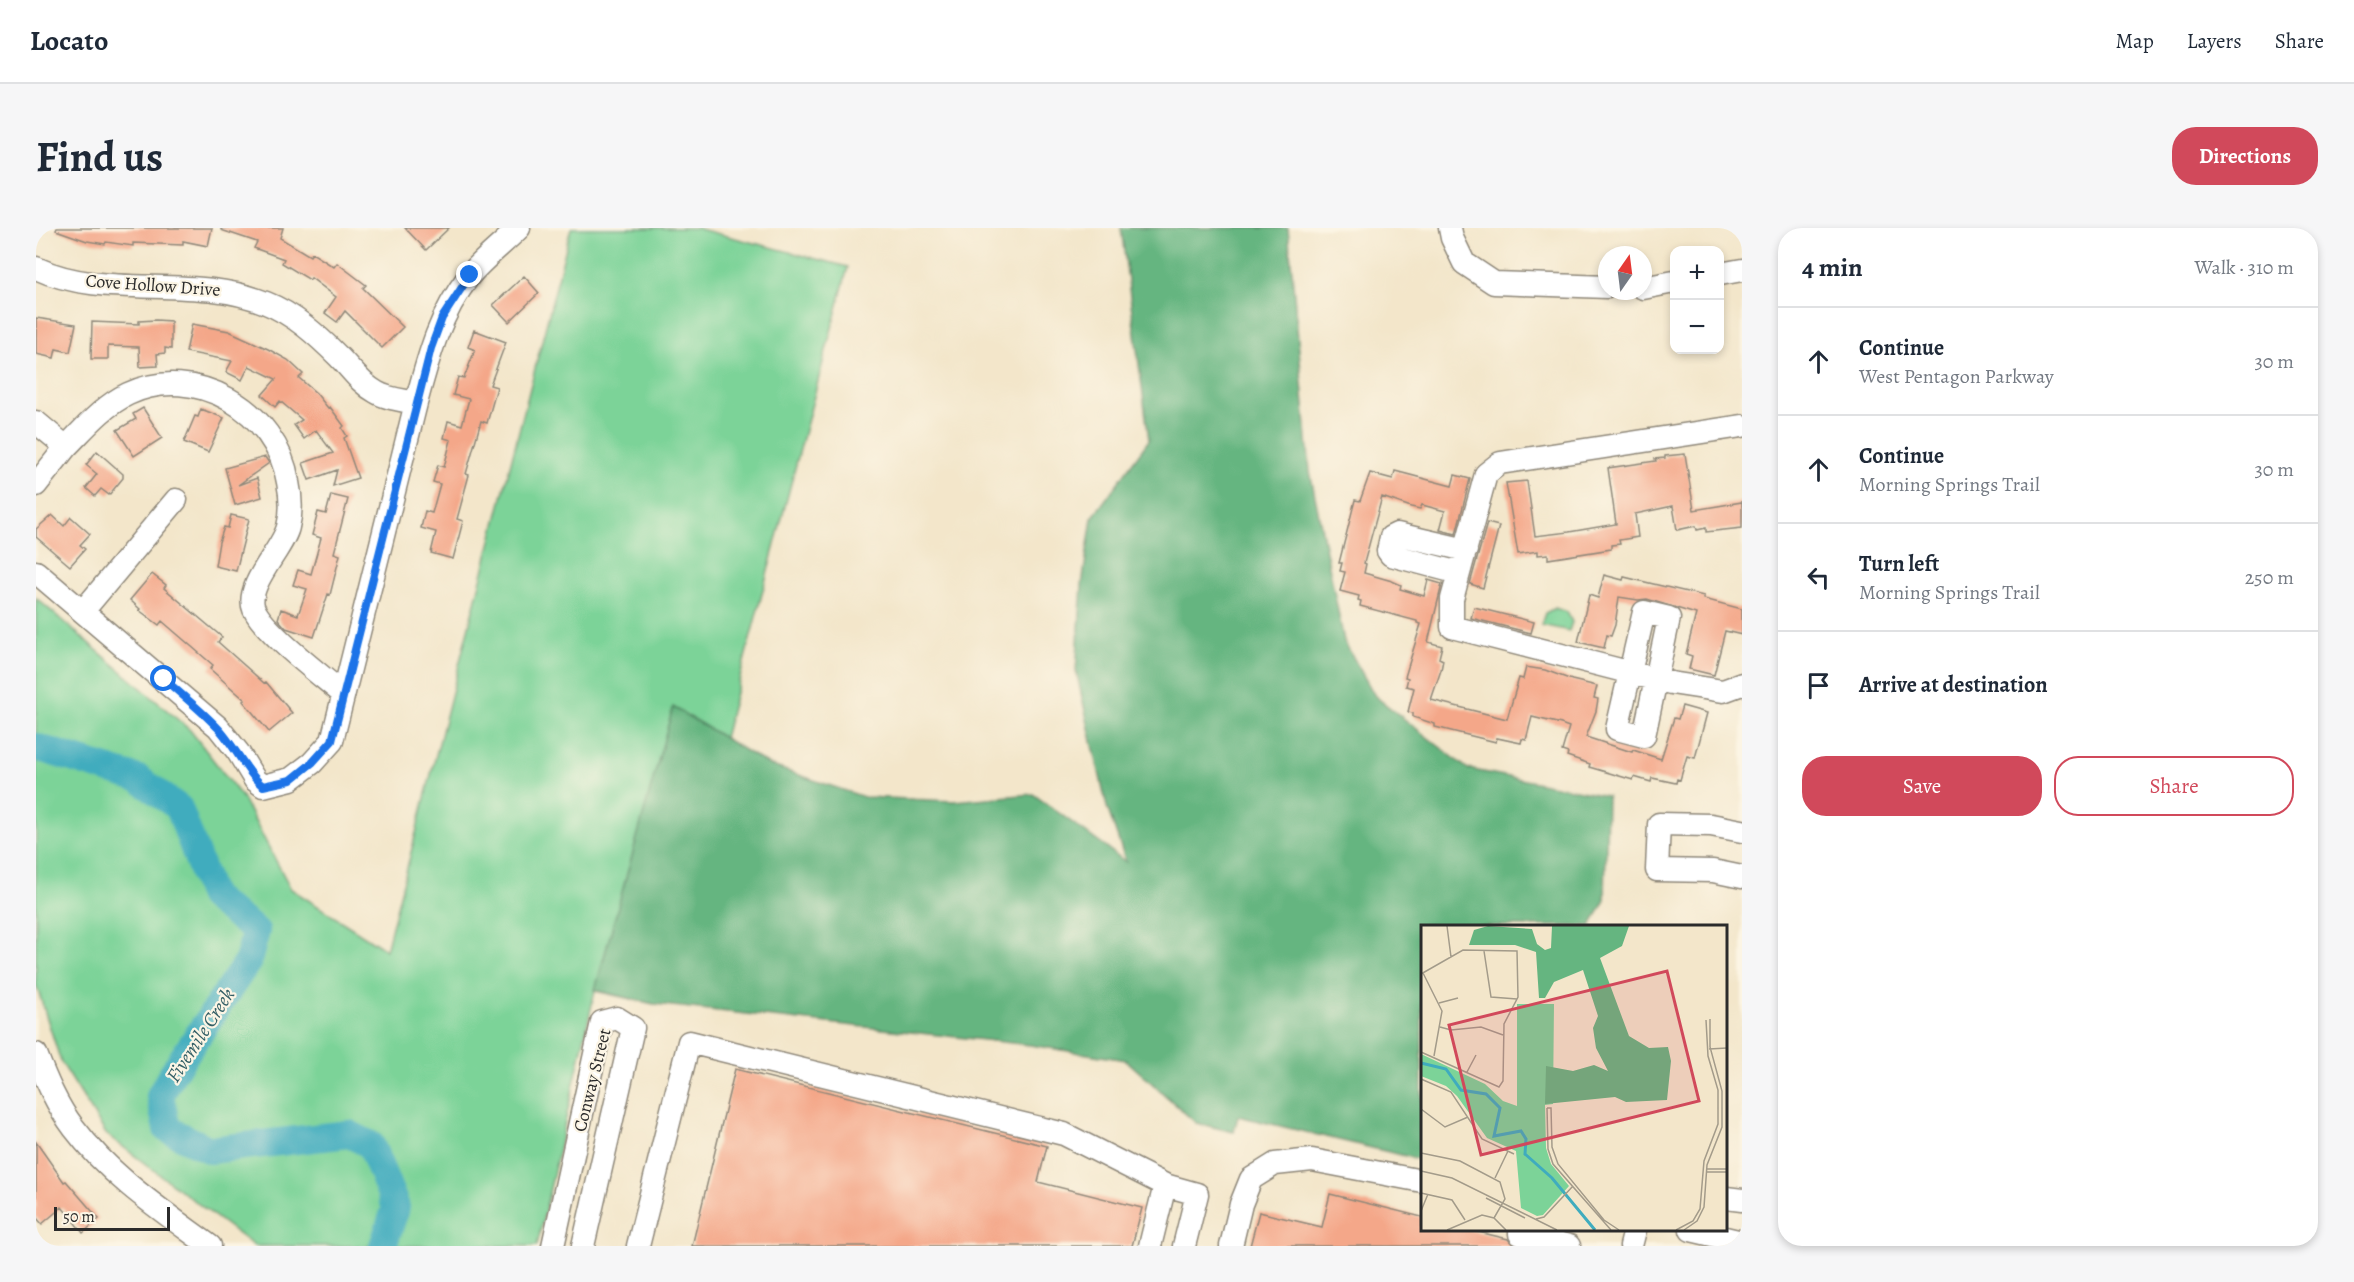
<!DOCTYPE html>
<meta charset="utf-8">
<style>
:root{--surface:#fff;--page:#f6f6f7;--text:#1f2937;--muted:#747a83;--line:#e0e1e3;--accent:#d1495b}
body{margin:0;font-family:Alegreya,serif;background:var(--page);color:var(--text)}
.controls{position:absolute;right:18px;top:18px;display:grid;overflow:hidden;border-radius:12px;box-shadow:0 3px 9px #0003}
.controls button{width:54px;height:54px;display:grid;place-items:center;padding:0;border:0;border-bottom:2px solid var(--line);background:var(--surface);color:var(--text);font:30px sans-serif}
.compass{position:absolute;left:1562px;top:18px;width:54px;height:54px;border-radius:50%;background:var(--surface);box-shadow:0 3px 9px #0003;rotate:14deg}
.scale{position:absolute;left:18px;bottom:15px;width:116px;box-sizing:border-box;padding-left:6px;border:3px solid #2b2b2b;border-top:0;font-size:16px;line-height:21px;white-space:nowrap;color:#2b2b2b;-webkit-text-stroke:4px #fcf5e5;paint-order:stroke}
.stop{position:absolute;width:18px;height:18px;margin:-14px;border:4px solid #1a73e8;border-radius:50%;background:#fff}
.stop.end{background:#1a73e8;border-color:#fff;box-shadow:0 2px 6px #0008}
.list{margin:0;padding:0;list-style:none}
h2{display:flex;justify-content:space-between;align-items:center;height:78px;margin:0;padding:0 24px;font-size:26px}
h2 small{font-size:20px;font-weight:400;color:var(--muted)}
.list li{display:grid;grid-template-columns:39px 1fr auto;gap:18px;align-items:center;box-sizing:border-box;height:108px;padding:0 24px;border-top:2px solid var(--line)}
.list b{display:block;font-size:22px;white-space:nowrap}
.list p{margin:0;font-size:20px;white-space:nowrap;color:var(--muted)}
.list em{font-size:20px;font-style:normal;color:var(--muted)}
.actions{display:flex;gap:12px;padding:18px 24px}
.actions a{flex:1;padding:14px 0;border:2px solid var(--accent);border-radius:24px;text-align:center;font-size:21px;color:var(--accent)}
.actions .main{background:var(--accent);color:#fff}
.icon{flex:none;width:33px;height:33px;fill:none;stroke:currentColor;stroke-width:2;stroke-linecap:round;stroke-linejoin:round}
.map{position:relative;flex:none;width:1706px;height:1018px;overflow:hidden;border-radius:24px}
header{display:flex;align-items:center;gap:36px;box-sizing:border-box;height:84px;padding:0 30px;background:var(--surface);border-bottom:2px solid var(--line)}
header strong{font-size:28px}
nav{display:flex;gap:33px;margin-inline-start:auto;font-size:21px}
.intro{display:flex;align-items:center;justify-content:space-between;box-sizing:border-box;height:144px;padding:0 36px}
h1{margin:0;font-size:42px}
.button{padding:15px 27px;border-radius:24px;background:var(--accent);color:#fff;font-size:21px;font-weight:700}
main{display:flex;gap:36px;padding:0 36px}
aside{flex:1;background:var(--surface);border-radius:24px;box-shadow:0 3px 9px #0003}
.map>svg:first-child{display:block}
.green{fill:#7cd398;stroke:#547f62;stroke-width:1.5}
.forest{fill:#65b580;stroke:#487056;stroke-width:1.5}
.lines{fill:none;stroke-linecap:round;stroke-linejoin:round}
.river{stroke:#3facbe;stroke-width:28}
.building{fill:#f4a789}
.minor-casing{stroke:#8f887a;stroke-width:25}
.minor{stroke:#fff;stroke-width:22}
.route{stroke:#1a73e8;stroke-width:8}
.labels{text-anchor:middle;stroke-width:4.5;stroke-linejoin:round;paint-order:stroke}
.street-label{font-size:18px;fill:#2b2b2b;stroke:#fcf5e5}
.water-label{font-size:20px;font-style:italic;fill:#335f66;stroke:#fcf5e5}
.inset-river{fill:none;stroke:#3facbe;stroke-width:3}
.inset-road{fill:none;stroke:#a39b8a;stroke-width:1.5}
.view{fill:#d1495b;fill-opacity:0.15;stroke:#d1495b;stroke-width:3}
.inset-edge{fill:none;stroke:#2b2b2b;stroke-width:3}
</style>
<header>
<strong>Locato</strong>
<nav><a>Map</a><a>Layers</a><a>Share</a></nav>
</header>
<div class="intro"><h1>Find us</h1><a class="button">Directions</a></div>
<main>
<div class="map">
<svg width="1706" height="1018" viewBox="0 0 1706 1018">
<rect width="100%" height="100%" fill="#fcf5e5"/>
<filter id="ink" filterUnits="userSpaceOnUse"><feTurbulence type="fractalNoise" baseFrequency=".0167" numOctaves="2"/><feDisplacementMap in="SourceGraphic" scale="12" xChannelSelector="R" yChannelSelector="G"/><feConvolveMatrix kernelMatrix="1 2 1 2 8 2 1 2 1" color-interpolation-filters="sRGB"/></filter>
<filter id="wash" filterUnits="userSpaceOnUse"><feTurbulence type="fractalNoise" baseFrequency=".008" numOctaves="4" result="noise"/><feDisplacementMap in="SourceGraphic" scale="24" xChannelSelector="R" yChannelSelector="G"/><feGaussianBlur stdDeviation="1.35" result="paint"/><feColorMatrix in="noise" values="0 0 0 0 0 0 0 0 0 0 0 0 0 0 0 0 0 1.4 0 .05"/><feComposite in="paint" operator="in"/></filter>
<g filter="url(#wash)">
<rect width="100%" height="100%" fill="#f3e6ca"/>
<path class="green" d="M535,0H660L812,39L618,776L559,763L501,1018H218L70,906L25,834L0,756V370L154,502L206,569L255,661L350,722Z
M1519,380L1531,384L1536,394L1533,403L1505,397L1509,385Z"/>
<path class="forest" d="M1085,0H1252L1274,243L1308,413L1339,468L1432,541L1571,568L1569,672L1555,698H1386V932L1202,888L1198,904L1160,895L1090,832L994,817L618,776L559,762L637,479L733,537L828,569L918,573L997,566L1090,634L1071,579L1040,443L1046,357L1056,290L1113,212Z"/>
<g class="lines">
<path class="river" d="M0,519L103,551L143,580L176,669L220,703L212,733L136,846L124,868L131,901L174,922L313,906L335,917L360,979L347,1018"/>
</g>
<g id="blocks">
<path class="building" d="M21,0H176L172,18L147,13V17L97,15V18L70,14L69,16L51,13L20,2Z
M185,0H247L244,10L274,28L276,25L298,39L301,35L330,57L327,60L367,99L346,120L309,83L301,94L289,85L300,69L275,50L274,52L246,35L248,31L218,20L221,14L185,2Z
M369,0H413L390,22Z
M488,48L503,65L473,94L457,77Z
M0,90L40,96L34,124L20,121L18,130L0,126Z
M120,92L135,93V121L129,120V125L121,126L122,138L104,139L103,119L72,118V131H55L56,94L103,96V93Z
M156,96L193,103L232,121L252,132L267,146L263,150L280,165L292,180L294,179L308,198L306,200L311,208L308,210L322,250L297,258L301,242L273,252L267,235L297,225L280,202L268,211L258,197L266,192L244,173L239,179L226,167L240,151L213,138L206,152L190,144L196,133L150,124Z
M438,102L470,114L454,157L461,159L451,195L445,193L430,246L433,247L421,291L427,293L417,331L395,325L400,304L385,300L389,283L396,285L404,256L397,254L402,237L408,239L415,212L408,210L412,193L426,197L433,171L417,167L422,149L428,150L439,122L432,119Z
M107,180L126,210L98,228L81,202L100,191L97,186Z
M165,181L188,190L172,224L148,214L159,188L162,189Z
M61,223L87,246V250L73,267L65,261L59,268L50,260L61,246L50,237Z
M1649,226L1658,282L1706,274V300L1670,304V300L1661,302L1660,298L1641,302L1637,278L1599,286L1602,309L1583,312L1584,316L1575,317V321L1512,331V326L1502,327V323L1482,326L1470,255L1491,253L1499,308L1533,304L1580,296L1572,240L1620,233L1619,231L1629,230V228Z
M229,229L233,235L202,257L221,250L226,269L199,277L189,240Z
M1359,243L1416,258L1419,247L1434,251L1420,306L1404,302L1409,283L1386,277L1384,281L1375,279L1346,269L1328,335L1330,336L1328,345L1356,353L1365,357L1364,361L1388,368L1392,352L1406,356L1392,414L1406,418L1403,430L1407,432L1405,442L1395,472L1471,491L1483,450L1487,451L1490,439L1509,442L1536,452L1561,458L1558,470L1562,471L1560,483L1550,509L1596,524L1597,522L1625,531L1638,490L1642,491L1646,478L1671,485L1659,530L1651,528L1644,552L1641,551L1640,555L1616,550L1615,554L1598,549L1597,552L1553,539L1554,536L1531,528L1532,525L1526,523L1533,499L1525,496L1496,489L1490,512L1486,511L1485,515L1461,510L1460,514L1399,499V496L1377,489V485L1372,484L1378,460L1370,458L1372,450L1369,449L1385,396L1381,395V393L1324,378L1325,373L1322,372L1323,368L1304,363L1309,344L1304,343L1306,335H1303L1319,272L1324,273L1334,245L1357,251Z
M295,267L312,271L298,325L304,327L294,367L292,366L278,409L250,400L242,391L245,381L262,387L271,361L257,357L262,342L275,346L285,310L276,307L282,284L290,286Z
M16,287L28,298L35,289L54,306L44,317L49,321L34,338L0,309V301Z
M195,287L213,291L200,343L179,338L183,314L188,299L192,300Z
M1451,295L1463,298L1447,360L1434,356Z
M116,346L130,357L128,360L186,409L182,414L228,455L230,454L256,485L233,504L207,473L209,472L174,441L177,437L126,393L123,397L103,382L104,381L94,372Z
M1568,347L1587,352L1588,349L1668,368V371L1706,381V407L1689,403L1678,447L1653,441L1656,428L1650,426L1660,386L1611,371L1602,372L1583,369L1579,397L1575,408L1571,407L1568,420L1542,414L1553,367L1562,370Z
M1438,379L1498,394L1495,405L1435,390Z
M699,841L1011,918L1002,954L1106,980L1096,1018H656Z
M0,914L28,954L30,953L63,991L47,1005L26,979L6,996L0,989Z
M1294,966L1386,989V1002H1434L1472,1011L1478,1018H1214L1223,984L1286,999Z"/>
</g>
</g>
<g filter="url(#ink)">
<use href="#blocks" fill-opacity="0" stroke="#8f887a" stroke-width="1.5"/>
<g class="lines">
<defs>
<path id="minor" d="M1414,0L1416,10L1428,35L1458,55L1571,59
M0,40C71,73 156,45 230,75C258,86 282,108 303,129C315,141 325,156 340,164C351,171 367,172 380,175
M1684,46L1706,42
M1607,60L1638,54
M0,194L30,219L0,257
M1706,198L1464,235L1450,246L1416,371V399L1635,455L1687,463L1706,456
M30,219C49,200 67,178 92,166C159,134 241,183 252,254C255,268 256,284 252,299C247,321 208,358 218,381C229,405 285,447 307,466
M0,344L182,499L202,524L219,552L227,558L255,551L276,535L296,513L380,175C393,127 403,88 433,48C447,31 467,16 483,0
M1423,345L1355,327L1352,323L1355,309L1361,306L1430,322
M47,383L140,272
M1608,384L1633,390L1608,508L1581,501Z
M1706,603L1675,597L1623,596L1621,642L1677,643L1706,649
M0,826C10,852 21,878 38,900C75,949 125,982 174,1018
M1690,970L1706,972
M1484,1002V1006L1533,1018
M1655,1002L1706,1014
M517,1018L566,794L581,790L597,800L547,1018
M602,1018L653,814L1028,906L1129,957L1161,966L1148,1018
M1114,1018L1129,957
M1195,1018L1205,976L1215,951L1239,936L1276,932L1386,953
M1595,1018L1599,1002"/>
</defs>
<use href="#minor" class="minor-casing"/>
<use href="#minor" class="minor"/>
</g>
</g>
<g class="lines" filter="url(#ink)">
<path class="route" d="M128,451C146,467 165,482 181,499C198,516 211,546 227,558L255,552L276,535L296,513L395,120L406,90L434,47"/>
</g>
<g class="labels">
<g class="street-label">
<text transform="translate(117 57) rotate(4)" y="6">Cove Hollow Drive</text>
<text transform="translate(556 852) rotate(-76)" y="6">Conway Street</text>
</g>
<g class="water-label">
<text transform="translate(164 807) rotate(-57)" y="7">Fivemile Creek</text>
</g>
</g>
<g transform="translate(1385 697)">
<rect width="306" height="306" fill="#f3e6ca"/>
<path d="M96,79H133L132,179L124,180L125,223L130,239L148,261L122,290L116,291L100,283L95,226L66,213L36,171L25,161L0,151V129L64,159L82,176L96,181Z" fill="#7cd398"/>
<path d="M67,1L111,4L116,19L124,25L130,23L131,1H208L201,21L179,33L208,111L228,123L247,122L250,136L246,175L205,177L194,172L124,179L125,141L152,146L173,140L187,146L175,123L172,103L177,91L162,45L133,57L124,73H118L115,27L94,20H48L53,5Z" fill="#65b580"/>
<path class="inset-river" d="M0,138L25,144L40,165L65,169L79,183L73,211L100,206L105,214L104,229L131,253L174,305"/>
<path class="inset-road" d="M26,1L30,32M63,26L70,72L96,74M2,48L21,86L13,131M0,49L42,25L96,26L97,72L83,99L82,156L78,162L0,127M18,78L37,73M19,102L30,105L60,102L82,110M288,124L306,123M46,147L55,130M0,154L30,167L61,214L93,229M126,183H130L131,222L137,239L183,295L198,305M126,183L127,224L132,239L190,305M0,184L24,202L47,192M0,228L39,236L79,257L84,274L73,293M285,244H306M0,246L31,253L136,305M285,247H306M74,253L87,226M0,268L31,275L44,295M65,273L104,293M0,286L7,269M115,294L123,292L152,261M26,305L61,290L73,293L85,305M255,305L272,296L279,284L283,236L297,199V165L287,131L285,95M263,305L276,296L283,282L286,240L301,202V166L289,122V94"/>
<path class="view" d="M246,46L278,176L60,230L28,100Z"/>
<rect width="306" height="306" class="inset-edge"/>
</g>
</svg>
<div class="controls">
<button>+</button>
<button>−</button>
</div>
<svg class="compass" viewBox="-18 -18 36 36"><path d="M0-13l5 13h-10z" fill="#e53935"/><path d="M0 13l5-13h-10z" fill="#747a83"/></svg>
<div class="scale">50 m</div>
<div class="stop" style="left:128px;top:451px"></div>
<div class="stop end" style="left:434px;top:47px"></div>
</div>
<aside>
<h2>4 min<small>Walk · 310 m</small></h2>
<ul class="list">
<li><svg class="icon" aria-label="ahead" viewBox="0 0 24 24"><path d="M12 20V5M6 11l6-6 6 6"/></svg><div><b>Continue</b><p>West Pentagon Parkway</p></div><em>30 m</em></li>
<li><svg class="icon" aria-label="ahead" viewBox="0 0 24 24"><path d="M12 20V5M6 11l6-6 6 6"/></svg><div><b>Continue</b><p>Morning Springs Trail</p></div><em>30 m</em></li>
<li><svg class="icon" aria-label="left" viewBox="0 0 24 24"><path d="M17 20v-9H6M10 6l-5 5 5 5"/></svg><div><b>Turn left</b><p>Morning Springs Trail</p></div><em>250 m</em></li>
<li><svg class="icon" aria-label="arrive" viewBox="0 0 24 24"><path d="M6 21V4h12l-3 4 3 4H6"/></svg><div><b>Arrive at destination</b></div></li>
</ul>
<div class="actions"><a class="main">Save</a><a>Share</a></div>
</aside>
</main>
